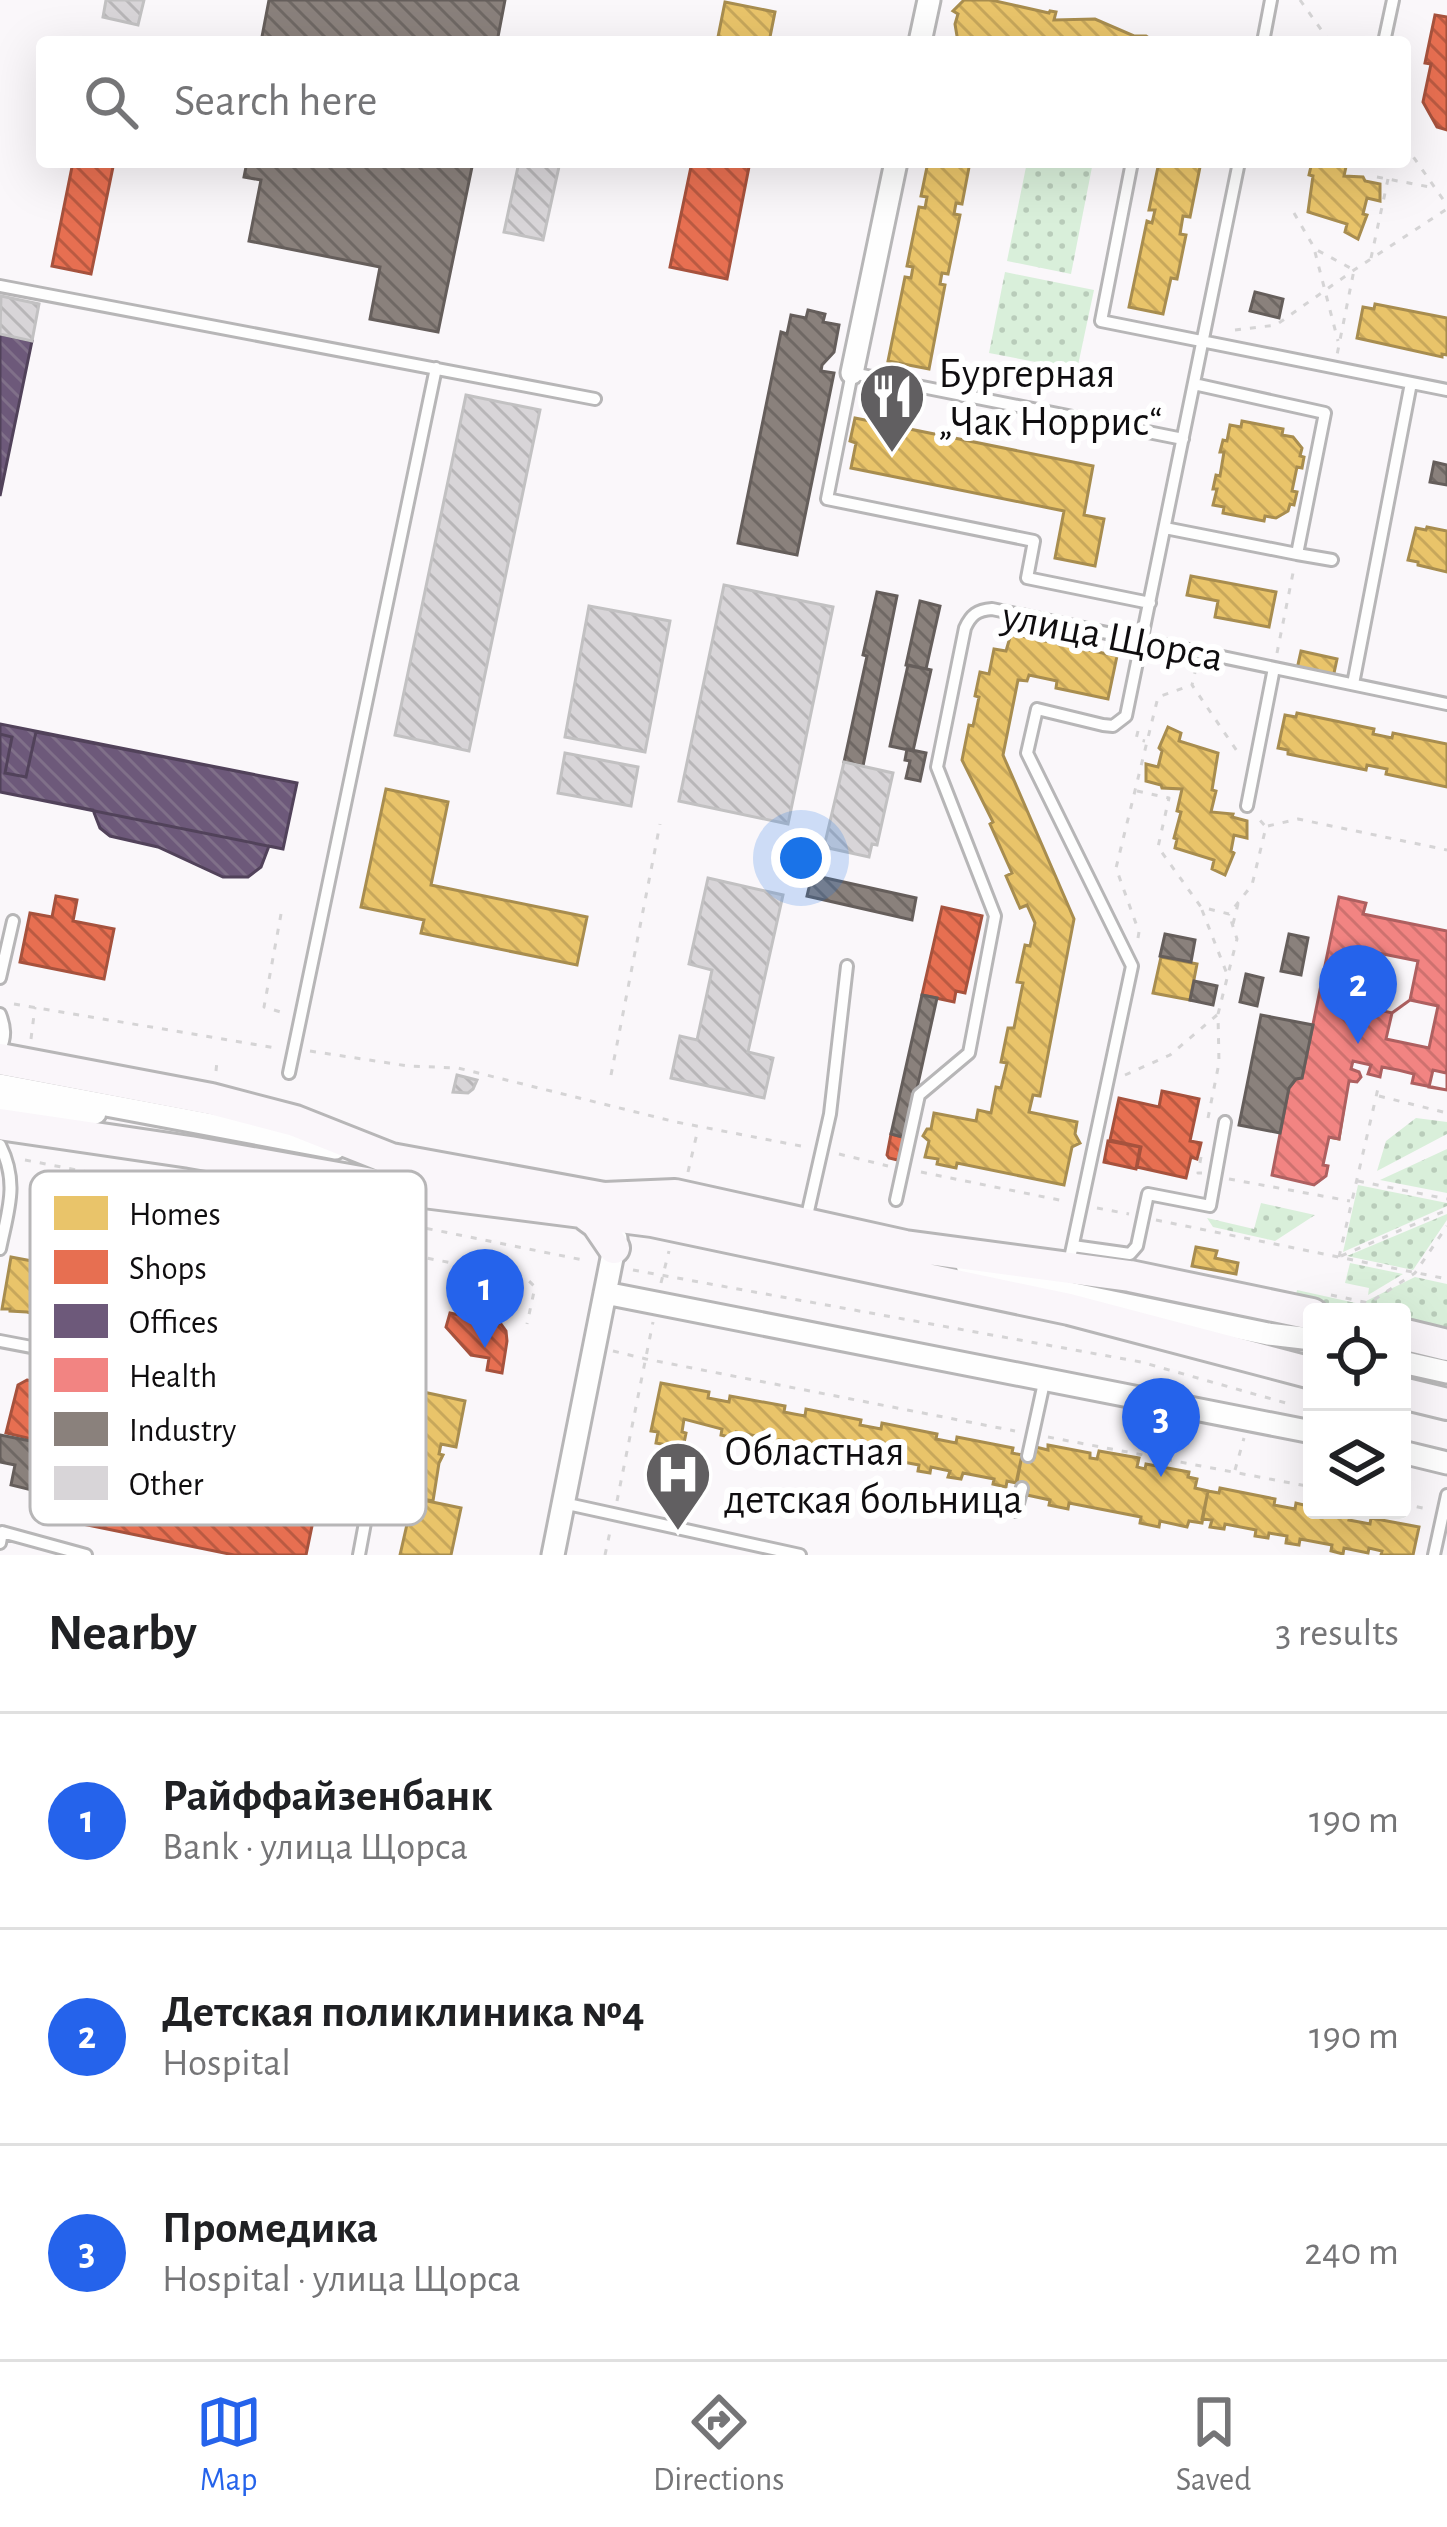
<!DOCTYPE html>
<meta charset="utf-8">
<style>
:root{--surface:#fff;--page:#f6f6f6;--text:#202124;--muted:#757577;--line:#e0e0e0;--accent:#2563eb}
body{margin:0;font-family:"Alegreya Sans",sans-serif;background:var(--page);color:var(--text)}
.controls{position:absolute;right:36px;bottom:36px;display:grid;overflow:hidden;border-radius:12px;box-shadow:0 12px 48px #0002}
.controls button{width:108px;height:108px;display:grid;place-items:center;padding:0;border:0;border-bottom:3px solid var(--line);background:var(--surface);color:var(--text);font:60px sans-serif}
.you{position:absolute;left:801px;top:858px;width:42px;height:42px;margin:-30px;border:9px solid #fff;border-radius:50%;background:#1a73e8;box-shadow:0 0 0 18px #1a73e833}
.badge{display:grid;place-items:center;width:78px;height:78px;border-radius:50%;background:var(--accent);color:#fff;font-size:39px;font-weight:700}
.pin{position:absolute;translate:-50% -99px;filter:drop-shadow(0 3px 6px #0008)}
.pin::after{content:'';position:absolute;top:63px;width:42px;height:36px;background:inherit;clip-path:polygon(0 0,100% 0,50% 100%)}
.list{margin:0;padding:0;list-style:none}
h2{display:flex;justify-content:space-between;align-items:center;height:156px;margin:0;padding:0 48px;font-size:51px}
h2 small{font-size:39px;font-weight:400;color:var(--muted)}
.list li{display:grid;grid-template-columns:78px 1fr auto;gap:36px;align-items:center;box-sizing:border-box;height:216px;padding:0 48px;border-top:3px solid var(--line)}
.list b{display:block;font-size:45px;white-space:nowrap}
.list p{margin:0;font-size:39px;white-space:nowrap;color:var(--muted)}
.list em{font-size:39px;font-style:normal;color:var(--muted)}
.icon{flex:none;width:66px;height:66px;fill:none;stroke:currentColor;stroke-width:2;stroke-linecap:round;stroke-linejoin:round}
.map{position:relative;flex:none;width:1447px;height:1555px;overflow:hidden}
.search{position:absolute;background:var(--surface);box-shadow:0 12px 48px #0002;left:36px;right:36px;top:36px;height:132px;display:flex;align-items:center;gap:30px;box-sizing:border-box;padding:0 42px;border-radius:12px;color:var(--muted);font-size:45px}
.sheet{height:804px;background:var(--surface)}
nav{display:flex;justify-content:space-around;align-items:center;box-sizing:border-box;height:168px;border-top:3px solid var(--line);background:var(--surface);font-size:33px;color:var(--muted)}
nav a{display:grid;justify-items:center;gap:6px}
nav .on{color:var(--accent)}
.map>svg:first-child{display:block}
.grass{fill:url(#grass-dots)}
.homes{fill:url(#homes-back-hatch);stroke:#a88d4f;stroke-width:3}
.shops{fill:url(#shops-back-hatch);stroke:#a6523d;stroke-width:3}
.offices{fill:url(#offices-back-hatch);stroke:#51425a;stroke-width:3}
.health{fill:url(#health-back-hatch);stroke:#ae6060;stroke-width:3;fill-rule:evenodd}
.industry{fill:url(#industry-back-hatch);stroke:#655e5b;stroke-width:3}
.building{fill:url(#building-back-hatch);stroke:#c2c1c2;stroke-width:3}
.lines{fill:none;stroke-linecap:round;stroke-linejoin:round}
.service-casing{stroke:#b7b6b7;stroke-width:16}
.minor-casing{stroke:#b7b6b7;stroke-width:27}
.secondary-casing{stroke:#b7b6b7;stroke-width:36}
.path{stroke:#d5d4d5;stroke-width:3;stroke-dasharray:6 9;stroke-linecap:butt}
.service{stroke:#fefefe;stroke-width:10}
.minor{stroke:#fefefe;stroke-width:21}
.secondary{stroke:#faf6fa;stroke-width:30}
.labels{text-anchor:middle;stroke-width:12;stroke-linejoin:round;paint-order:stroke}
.poi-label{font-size:42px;fill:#0f0d0f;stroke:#fff;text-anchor:start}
.street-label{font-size:42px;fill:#0f0d0f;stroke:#fff}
.key{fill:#fff;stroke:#b7b6b7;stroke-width:3}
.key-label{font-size:33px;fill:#0f0d0f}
</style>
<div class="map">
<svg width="1447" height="1555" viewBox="0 0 1447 1555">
<defs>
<pattern id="grass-dots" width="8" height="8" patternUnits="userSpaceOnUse" patternTransform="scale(3)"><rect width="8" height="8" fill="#d9efda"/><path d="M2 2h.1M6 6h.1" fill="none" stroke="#b9ccba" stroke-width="1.8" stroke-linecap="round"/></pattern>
<pattern id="homes-back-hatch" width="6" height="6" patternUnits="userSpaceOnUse" patternTransform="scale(3)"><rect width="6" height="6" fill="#e9c46a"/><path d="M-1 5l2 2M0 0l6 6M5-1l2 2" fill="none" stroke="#c7a75b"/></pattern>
<pattern id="shops-back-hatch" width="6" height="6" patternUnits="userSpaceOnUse" patternTransform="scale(3)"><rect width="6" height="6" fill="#e76f51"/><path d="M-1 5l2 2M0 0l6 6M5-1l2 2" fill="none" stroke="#ba5a42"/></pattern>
<pattern id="offices-back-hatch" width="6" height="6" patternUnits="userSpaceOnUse" patternTransform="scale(3)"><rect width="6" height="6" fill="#6d597a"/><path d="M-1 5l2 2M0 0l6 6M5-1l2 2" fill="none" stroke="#807089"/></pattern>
<pattern id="health-back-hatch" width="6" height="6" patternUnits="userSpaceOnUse" patternTransform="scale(3)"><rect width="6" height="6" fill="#f28482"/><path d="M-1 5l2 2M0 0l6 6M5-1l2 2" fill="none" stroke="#ce716f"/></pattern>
<pattern id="industry-back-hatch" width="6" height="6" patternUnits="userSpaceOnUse" patternTransform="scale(3)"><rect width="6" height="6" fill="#8a817c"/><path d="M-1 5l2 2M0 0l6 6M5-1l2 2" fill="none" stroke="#6f6864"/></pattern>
<pattern id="building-back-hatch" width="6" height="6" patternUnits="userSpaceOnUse" patternTransform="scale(3)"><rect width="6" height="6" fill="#d8d5d8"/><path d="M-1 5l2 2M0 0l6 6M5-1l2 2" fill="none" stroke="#b8b6b8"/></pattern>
</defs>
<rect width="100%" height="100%" fill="#faf7fa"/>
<path class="grass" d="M1027,162H1093L1071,274L1007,261Z
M1005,272L1094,290L1077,370L989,353Z
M1416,1118L1447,1122V1134L1377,1171L1386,1141Z
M1447,1149V1193L1380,1180Z
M1358,1185L1447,1203V1206L1343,1252Z
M1261,1203L1315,1215L1275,1241L1213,1227L1207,1218L1254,1229Z
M1447,1214V1220L1413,1270L1347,1256Z
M1350,1263L1403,1274L1368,1295L1369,1288L1345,1283Z
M1415,1277L1447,1284V1327L1402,1319V1312H1362L1295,1300L1297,1290L1360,1304Z"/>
<path class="homes" d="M964,0H991L1049,13L1050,11L1056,12L1054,20L1095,19L1134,36H1146L1155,42H958L955,24L958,14L953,11Z
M725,2L775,12L769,42H717Z
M928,162H970L962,204L956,203L954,214L960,215L948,274L942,273L940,284L945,285L929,369L888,361L905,277L911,278L913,267L907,266L919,207L925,208L927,197L921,196Z
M1159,162H1201L1190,217L1183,216L1180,234L1186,235L1177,279L1171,278L1163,314L1129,307L1147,221L1152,223L1155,210H1149Z
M1312,162H1347L1344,176L1363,177L1365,181L1380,184V201L1367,198L1363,214L1367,215L1358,239L1345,232L1347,224L1308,212L1313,176L1309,175Z
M1375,304L1447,318V355L1442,354V357L1357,338L1363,307L1374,309Z
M855,418L1093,466L1084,515L1104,519L1095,566L1055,558L1064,511L851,468L856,443L850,441Z
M1242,421L1283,429L1282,435L1293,437L1302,448L1300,456L1304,457L1302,468L1297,467L1292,491L1297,492L1294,505L1290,504L1288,511L1276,518L1265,516L1264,521L1223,513L1224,507L1213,505L1217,489H1213L1216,475L1220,476L1224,452H1220L1223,440L1227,441L1230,425L1241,427Z
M1427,527L1447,531V572L1418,565V562L1408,560L1416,528L1426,530Z
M1191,576L1276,592L1269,627L1215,617L1218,601L1187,595Z
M1011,634L1117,656L1108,699L1056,688L1057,681L1029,675L1027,681L1018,680L1003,755L1074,919L1040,1096L1033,1095L1029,1112L1077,1122L1075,1134L1080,1143L1072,1147L1064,1185L957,1163L956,1168L937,1164L938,1159L925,1157L929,1141L923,1136L927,1129H931L934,1113L976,1121L978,1110L991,1113L996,1087L1001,1088L1007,1063L1001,1062L1008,1028H1014L1023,983L1017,982L1025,945L1030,946L1035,923L1027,905L1020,908L1006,876L1012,873L990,824L993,822L962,760L969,725L973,726L979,697L975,696L980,672L989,674L994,649L1006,651Z
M1301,651L1337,659L1333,678L1297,669Z
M1297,713L1374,729L1373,734L1392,738L1393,733L1447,744V787L1386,774L1387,769L1367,765L1366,770L1288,754V750L1278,748L1285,715L1296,717Z
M1168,727L1181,733L1179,741L1218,753L1212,790L1216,791L1211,812L1233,814L1232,817L1247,821V838L1234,835L1231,851L1234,853L1225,875L1212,869L1214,860L1175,848L1177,839L1174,838L1181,812L1177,811L1182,789L1162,788L1161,785L1146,781V764L1158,767L1162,751L1159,748Z
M386,789L448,802L431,885L587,917L577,965L421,933L424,920L361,907Z
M1161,957L1197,964L1190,1000L1153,993Z
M1346,1094L1339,1139L1329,1137L1336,1102Z
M1196,1247L1217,1251L1215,1258L1238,1263L1236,1274L1192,1266Z
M11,1257L58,1266L55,1280L65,1282L66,1279L109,1289L112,1287L103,1339L59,1329L56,1331L59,1315L49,1314L48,1318L27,1312L10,1311V1309H2Z
M661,1383L709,1392L708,1398L729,1402L730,1396L785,1406L784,1412L794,1414L805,1416L806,1409L861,1420L860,1425L881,1429L882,1423L937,1434L936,1439L956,1443L957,1437L1013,1448L1012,1453L1022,1455L1016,1483L1007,1481L1006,1487L993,1484L994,1479L963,1473L961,1479L948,1477L950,1471L931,1467L930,1473L918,1471L919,1465L887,1459L886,1465L873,1463L874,1457L856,1453L854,1459L842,1457L843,1451L811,1445L810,1452L797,1449L798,1443L779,1440L778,1446L766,1443L767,1438L736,1432L734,1438L721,1435L722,1429L684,1419L682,1432L686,1433L683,1448L656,1443L658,1432L651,1431Z
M414,1390L465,1401L456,1447L441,1444L439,1454L443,1455L439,1463L433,1501L382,1491L391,1444L407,1448L408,1438L404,1437Z
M1048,1445L1090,1453V1458L1097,1459L1099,1451L1139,1458L1137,1467L1145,1469L1146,1464L1189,1472L1188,1477L1197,1479L1195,1488L1208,1491L1202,1523L1189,1521L1187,1527L1160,1521L1159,1527L1140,1523L1141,1517L1069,1503L1068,1509L1049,1505L1050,1500L1027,1495L1028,1489L1016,1487L1022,1455L1034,1457L1036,1447L1048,1450Z
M1220,1488L1275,1499L1274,1505L1295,1509L1296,1503L1312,1507V1510L1351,1514L1349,1520L1370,1524L1371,1518L1419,1527L1413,1555H1381L1382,1551L1369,1548L1368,1553L1344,1548L1343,1554L1331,1551L1332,1545L1300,1539L1299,1545L1286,1543L1287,1536L1269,1533L1268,1538L1255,1536L1256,1530L1225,1524L1224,1529L1210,1527L1212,1520L1202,1519L1208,1491L1219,1493Z
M413,1498L461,1508L451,1555H400Z"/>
<path class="shops" d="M1435,15L1447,17V130L1437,127L1423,102L1431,64L1425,63Z
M73,162H114L91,274L52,266Z
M692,162H723L749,167L727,279L670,267Z
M56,896L77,900L73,921L114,929L104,979L20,962L30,913L52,917Z
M942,907L982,916L965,993L956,991L954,1002L922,995Z
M1162,1091L1199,1099L1190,1141L1201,1143L1197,1159L1191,1157L1186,1178L1137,1167L1141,1147L1110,1140L1119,1098L1159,1107Z
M891,1134L906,1138L901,1158L897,1160L889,1158L887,1155Z
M1108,1141L1140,1147L1136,1169L1104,1162Z
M450,1313L501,1324L506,1331L507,1341L502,1373L487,1370L489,1358L471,1355L446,1327Z
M27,1380L84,1393L77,1421L42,1412L36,1440L6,1433L18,1385Z
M84,1414L325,1463L306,1555H234L63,1520Z"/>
<path class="offices" d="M0,334L32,341L0,496Z
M0,724L297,783L283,849L269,846L261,867L248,877H223L158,847L110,836L100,828L93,810L0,792Z
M36,732L297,783L283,849L0,792V734L12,737L5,773L26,777Z"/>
<path class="health" d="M1339,897L1366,903L1363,914L1447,931V1090L1412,1083L1414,1074L1398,1070L1382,1067L1380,1077L1368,1074L1371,1065L1353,1061L1351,1069L1359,1072L1361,1077L1357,1082L1349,1081L1339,1139L1329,1137L1323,1165L1328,1166L1326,1176L1314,1185L1272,1175L1289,1088L1296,1079L1302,1078ZM1410,1000L1438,1006L1429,1048L1386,1039L1392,1013Z
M1368,951L1418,961L1410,1000L1392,1013L1357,1005Z
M1447,1068V1090L1429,1087L1433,1070L1446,1073Z"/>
<path class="industry" d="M269,0H505L497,42H261Z
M247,162H473L438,332L370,319L380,267L249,241L261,180L244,177Z
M1255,292L1283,299L1279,318L1250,311Z
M808,310L825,314L823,322L839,325L834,352L822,365L821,371L834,373L797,555L738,543L781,332L787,334L791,315L806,318Z
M1434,462L1447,465V485L1430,482Z
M877,592L897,596L863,766L844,762L867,656L863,655Z
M920,601L940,606L926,669L906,665Z
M908,665L931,670L913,751L890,746Z
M907,749L926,753L920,781L906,778L910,761L905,760Z
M812,875L916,898L912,920L807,896Z
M1165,934L1195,940L1191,962L1160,956Z
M1289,934L1308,938L1301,975L1281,971Z
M1246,974L1263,978L1257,1006L1240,1002Z
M1194,981L1217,986L1213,1005L1190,1000Z
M922,995L937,998L906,1138L891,1134Z
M1261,1015L1313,1025L1302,1078L1296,1079L1289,1088L1280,1133L1239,1125Z
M0,1435L51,1445L40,1492L11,1485L15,1465L0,1462Z"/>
<path class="building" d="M106,0H144L138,25L103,17Z
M519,162H560L543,240L504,232Z
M1,296L39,304L32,341L0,334Z
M466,395L540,410L469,751L395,735Z
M724,585L833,607L788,824L679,801Z
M589,606L670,621L645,752L565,737Z
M565,753L638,767L631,806L558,793Z
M844,762L893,773L877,845L872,844L869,857L824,847Z
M708,878L783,895L748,1052L773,1058L764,1098L671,1078L680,1036L697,1040L712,970L689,964Z
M457,1075L477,1080L473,1089L468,1093L453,1092Z"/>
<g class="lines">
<defs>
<path id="service" d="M1263,42L1271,0
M1384,42L1393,0
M1132,162L1101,321L1447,390
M0,286L595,399
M1165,528L1297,554L1325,413L1194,384
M1297,554L1332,560
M1150,603L1027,578L1034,541L827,499L852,373L1183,439
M1353,684L1411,383
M1247,806L1274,668
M0,978L13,921
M0,1014C5,1027 6,1037 0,1049
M289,1073L436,368
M0,1145C19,1183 8,1210 0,1249
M896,1200L919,1095L969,1053L995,916L937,767L965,628C971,615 977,610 992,609L1447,704
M806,1220L830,1114L847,966
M1073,1246L1130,1254L1137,1246L1148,1194L1210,1206L1225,1122
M1069,1263L1132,966L1027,753L1037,709L1103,725L1113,726L1126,716L1239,162
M0,1341L246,1388L272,1407L366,1424L380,1442L359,1555
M1028,1456L1045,1378
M563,1503L800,1555
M1016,1511L1022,1488
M0,1543L2,1532L86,1555
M1434,1555L1447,1495"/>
<path id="minor" d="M920,42L929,0
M852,373L896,162
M0,1085L335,1148
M0,1105L95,1113
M967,1265L1035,1286L1268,1334L1312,1339
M605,1293L1312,1432
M1402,1362L1447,1372
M1402,1452L1447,1463
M553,1555L616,1238"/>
<path id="secondary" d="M0,1059L211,1099L295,1121L391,1159L604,1198
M0,1124L190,1152L400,1189L652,1221L1069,1309L1312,1373
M604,1198L675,1195L905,1246L1130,1276L1312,1314
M582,1212L597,1223L614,1248
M1402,1334L1447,1345
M1402,1393L1447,1404"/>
</defs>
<use href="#service" class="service-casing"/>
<use href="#minor" class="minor-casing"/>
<use href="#secondary" class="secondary-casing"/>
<path class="path" d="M1300,0L1330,42
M1405,145L1447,205
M1377,177L1435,188
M1294,213L1315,249L1354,270L1337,355
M1315,252L1338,341
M1371,258L1388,179
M1235,330L1276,325L1354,270L1447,209
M1277,653L1294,568
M1196,668L1192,685L1241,757
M1138,731L1136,739L1145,741
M1137,791L1169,798L1158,847L1201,907L1229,914L1252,885L1266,827L1257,817
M1268,826L1298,819L1447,850
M1202,910L1227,974
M281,914L264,1007L287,1014
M1233,924L1238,904
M1138,938L1139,932L1116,868L1158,697L1192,685
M14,1004L276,1048
M31,1039L35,1007
M310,1051L408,1066L458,1068L676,1122L806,1147
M216,1071L217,1061
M611,1075L660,824
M1125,1075L1170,1055L1217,1015
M1379,1096L1447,1113
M1208,1118L1219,1063L1218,1014L1237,939L1229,914
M839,1154L888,1166
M1201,1157L1198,1173H1202
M25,1160L197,1193L189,1232
M688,1172L698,1129
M921,1172L1064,1201
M162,1175L588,1261
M1229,1179L1350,1201
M199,1181L197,1193L300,1232
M1358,1181L1447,1199
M1097,1208L1129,1214
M192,1213L525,1277L535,1287L527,1324
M358,1216L364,1224L422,1251L423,1256
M1156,1220L1447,1279
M1341,1256L1447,1210
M1339,1257L1379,1084
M633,1270L1141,1362L1293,1405
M356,1277L364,1225
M661,1283L669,1251
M1331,1295L1369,1303L1415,1273L1447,1226
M1338,1309L1352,1312
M613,1351L646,1359L1015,1431
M1048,1437L1312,1487
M1235,1470L1244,1438
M617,1501L653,1322
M1402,1504L1428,1509
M605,1555L611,1527"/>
<use href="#service" class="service"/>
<use href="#minor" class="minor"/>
<use href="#secondary" class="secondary"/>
</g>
<defs>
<symbol id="restaurant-pin" viewBox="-11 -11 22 30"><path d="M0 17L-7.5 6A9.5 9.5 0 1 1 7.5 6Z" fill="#615f61" stroke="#fff"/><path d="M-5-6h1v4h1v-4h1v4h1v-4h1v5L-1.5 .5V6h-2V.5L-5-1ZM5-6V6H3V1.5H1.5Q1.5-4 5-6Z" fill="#fff"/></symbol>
<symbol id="hospital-pin" viewBox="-11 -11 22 30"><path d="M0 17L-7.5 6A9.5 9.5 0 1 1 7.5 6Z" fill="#615f61" stroke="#fff"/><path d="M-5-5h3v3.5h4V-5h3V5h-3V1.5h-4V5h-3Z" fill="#fff"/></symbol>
</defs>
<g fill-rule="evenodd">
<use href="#restaurant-pin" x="854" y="358" width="76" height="104"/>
<use href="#hospital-pin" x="640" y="1436" width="76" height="104"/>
</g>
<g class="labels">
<g class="poi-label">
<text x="938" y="387">Бургерная<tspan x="938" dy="48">„Чак Норрис“</tspan></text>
<text x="724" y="1465">Областная<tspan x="724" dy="48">детская больница</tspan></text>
</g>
<g class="street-label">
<text transform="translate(1113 635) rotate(11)" y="15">улица Щорса</text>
</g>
</g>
<rect x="30" y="1171" width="396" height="354" rx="18" class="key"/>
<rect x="54" y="1196" width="54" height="34" fill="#e9c46a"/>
<rect x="54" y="1250" width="54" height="34" fill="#e76f51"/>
<rect x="54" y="1304" width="54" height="34" fill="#6d597a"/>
<rect x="54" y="1358" width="54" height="34" fill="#f28482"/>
<rect x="54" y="1412" width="54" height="34" fill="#8a817c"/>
<rect x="54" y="1466" width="54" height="34" fill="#d8d5d8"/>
<g class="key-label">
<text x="129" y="1225">Homes</text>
<text x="129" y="1279">Shops</text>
<text x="129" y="1333">Offices</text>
<text x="129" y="1387">Health</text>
<text x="129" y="1441">Industry</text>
<text x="129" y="1495">Other</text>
</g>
</svg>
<div class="controls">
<button><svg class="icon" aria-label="locate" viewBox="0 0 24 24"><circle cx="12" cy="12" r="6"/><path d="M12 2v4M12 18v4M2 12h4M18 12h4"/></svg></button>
<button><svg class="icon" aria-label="layers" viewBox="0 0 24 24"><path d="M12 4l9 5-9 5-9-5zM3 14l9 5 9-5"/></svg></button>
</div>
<div class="you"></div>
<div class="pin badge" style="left:485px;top:1348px">1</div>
<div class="pin badge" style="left:1358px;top:1044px">2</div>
<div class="pin badge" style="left:1161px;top:1477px">3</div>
<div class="search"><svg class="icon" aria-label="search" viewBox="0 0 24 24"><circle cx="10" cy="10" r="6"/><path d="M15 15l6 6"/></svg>Search here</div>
</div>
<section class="sheet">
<h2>Nearby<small>3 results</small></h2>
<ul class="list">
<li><span class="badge">1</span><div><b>Райффайзенбанк</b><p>Bank · улица Щорса</p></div><em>190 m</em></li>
<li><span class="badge">2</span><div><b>Детская поликлиника №4</b><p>Hospital</p></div><em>190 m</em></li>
<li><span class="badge">3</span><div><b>Промедика</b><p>Hospital · улица Щорса</p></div><em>240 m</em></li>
</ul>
</section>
<nav>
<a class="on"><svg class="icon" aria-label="map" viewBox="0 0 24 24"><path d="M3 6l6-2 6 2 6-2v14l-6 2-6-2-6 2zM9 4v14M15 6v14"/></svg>Map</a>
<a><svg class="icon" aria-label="directions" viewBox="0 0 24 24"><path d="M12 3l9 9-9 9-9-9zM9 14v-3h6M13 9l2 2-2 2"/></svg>Directions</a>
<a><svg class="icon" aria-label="saved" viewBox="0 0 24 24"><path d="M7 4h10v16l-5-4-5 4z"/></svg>Saved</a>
</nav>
